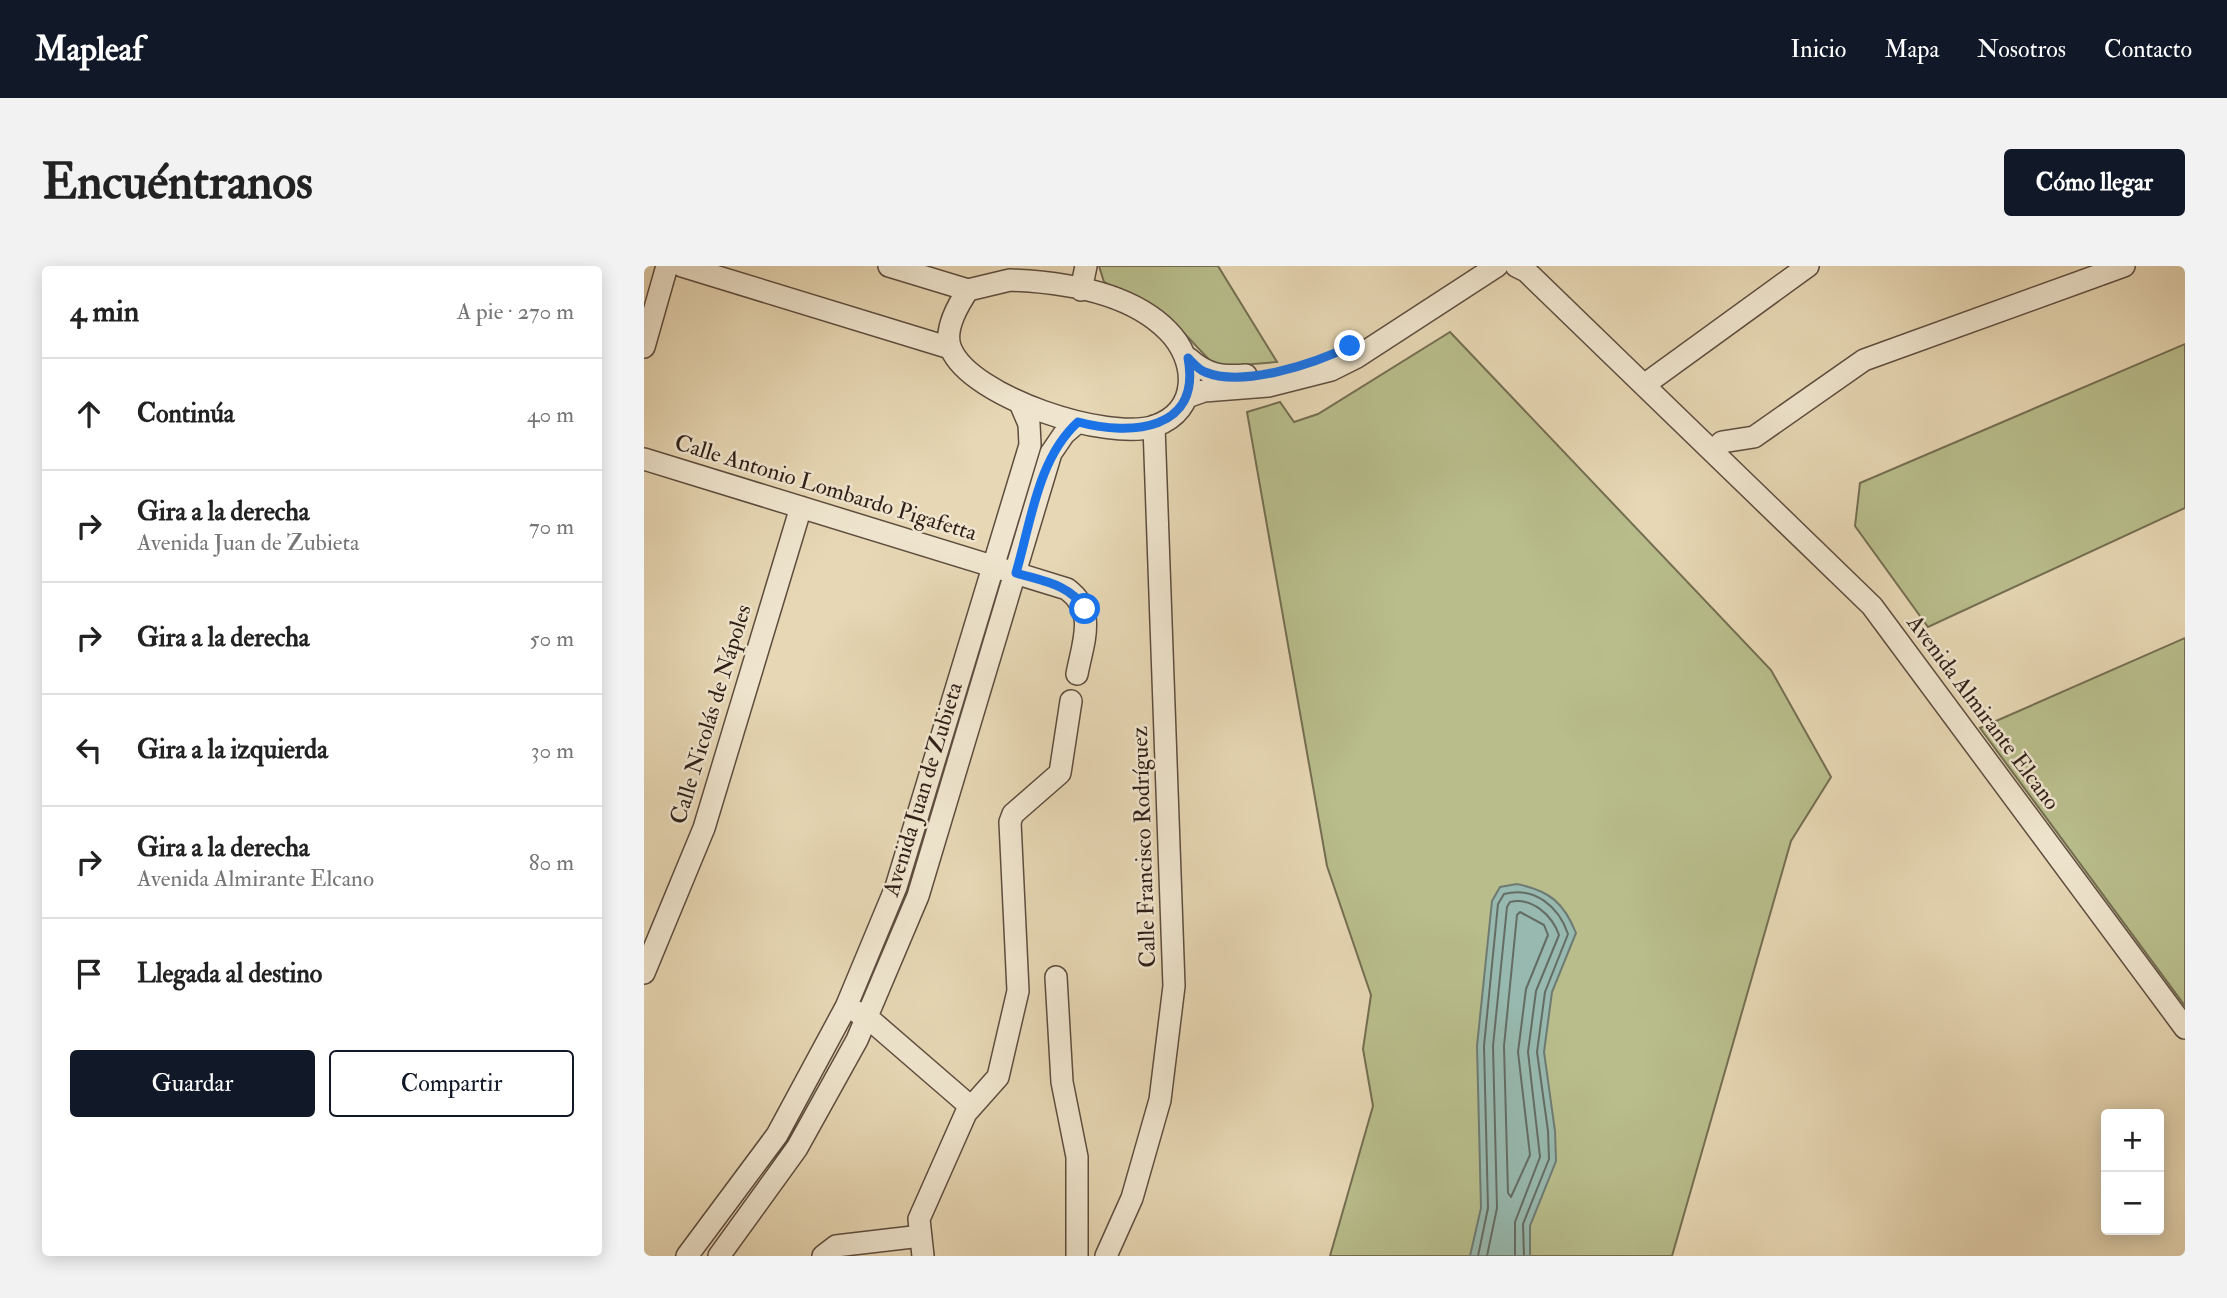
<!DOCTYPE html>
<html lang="es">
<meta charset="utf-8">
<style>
:root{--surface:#fff;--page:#f2f2f2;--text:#222;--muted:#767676;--line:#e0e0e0;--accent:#111827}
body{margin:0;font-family:"IM FELL Double Pica",serif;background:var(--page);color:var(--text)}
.controls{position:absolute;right:21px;bottom:21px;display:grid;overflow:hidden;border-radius:7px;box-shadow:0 4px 18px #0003}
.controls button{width:63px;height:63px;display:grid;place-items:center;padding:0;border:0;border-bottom:2px solid var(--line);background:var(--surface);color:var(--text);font:35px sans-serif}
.stop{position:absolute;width:21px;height:21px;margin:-16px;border:5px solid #1a73e8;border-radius:50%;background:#fff}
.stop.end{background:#1a73e8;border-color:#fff;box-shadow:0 2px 7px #0008}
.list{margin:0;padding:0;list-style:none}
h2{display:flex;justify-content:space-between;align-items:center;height:91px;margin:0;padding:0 28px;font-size:30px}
h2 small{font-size:23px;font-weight:400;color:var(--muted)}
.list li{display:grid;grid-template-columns:46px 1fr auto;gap:21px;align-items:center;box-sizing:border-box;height:112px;padding:0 28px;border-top:2px solid var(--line)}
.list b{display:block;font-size:26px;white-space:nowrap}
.list p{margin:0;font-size:23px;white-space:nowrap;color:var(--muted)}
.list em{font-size:23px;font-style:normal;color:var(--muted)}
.actions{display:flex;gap:14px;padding:21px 28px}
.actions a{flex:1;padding:16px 0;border:2px solid var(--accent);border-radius:7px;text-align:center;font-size:24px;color:var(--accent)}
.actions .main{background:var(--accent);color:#fff}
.icon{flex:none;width:38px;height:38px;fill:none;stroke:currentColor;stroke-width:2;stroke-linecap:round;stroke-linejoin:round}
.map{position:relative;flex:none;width:1541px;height:990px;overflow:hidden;border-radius:7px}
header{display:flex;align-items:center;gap:42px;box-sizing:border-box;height:98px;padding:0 35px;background:var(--accent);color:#fff}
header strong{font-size:33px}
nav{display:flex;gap:38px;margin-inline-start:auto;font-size:24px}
.intro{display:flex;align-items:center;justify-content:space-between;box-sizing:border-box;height:168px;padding:0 42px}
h1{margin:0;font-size:49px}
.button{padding:18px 32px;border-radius:7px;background:var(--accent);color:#fff;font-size:24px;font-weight:700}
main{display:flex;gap:42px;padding:0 42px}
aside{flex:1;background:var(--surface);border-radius:7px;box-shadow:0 4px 18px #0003}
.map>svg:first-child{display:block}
.green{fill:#b8bd8b;stroke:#746e52;stroke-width:2}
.water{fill:#97b9af;stroke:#6e7b73;stroke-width:2}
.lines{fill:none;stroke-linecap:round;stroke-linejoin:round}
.shore{stroke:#646c64;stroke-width:2}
.minor-casing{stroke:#5e4d3f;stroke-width:24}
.minor{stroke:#efe5ce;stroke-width:21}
.route{stroke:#1a73e8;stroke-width:9}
.labels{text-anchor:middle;stroke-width:5;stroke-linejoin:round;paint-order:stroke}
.street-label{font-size:23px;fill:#301f18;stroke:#efe5ce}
</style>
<header>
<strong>Mapleaf</strong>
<nav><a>Inicio</a><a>Mapa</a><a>Nosotros</a><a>Contacto</a></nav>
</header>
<div class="intro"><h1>Encuéntranos</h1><a class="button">Cómo llegar</a></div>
<main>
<aside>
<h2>4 min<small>A pie · 270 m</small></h2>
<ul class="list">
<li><svg class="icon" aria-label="ahead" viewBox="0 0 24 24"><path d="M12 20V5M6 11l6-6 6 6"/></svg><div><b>Continúa</b></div><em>40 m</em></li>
<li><svg class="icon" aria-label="right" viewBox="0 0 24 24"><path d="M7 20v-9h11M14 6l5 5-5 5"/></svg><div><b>Gira a la derecha</b><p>Avenida Juan de Zubieta</p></div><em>70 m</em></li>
<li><svg class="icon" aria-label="right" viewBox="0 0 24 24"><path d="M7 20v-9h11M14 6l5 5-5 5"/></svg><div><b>Gira a la derecha</b></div><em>50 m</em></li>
<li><svg class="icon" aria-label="left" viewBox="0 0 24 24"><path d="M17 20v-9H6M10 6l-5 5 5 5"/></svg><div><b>Gira a la izquierda</b></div><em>30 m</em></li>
<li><svg class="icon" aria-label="right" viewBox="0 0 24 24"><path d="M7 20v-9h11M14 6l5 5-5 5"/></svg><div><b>Gira a la derecha</b><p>Avenida Almirante Elcano</p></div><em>80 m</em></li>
<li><svg class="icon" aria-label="arrive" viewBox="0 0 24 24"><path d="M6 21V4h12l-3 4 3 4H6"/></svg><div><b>Llegada al destino</b></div></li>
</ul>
<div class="actions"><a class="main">Guardar</a><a>Compartir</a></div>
</aside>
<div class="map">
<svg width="1541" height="990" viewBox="0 0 1541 990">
<rect width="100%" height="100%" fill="#e7d7b4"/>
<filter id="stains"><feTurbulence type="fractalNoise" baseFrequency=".00286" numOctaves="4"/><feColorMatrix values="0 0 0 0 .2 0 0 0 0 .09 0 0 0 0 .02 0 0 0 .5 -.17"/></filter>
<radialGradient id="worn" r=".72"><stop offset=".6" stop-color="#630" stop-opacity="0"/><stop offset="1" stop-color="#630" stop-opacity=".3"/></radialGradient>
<path class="green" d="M455,0H574L633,96L572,101L524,50L460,16Z
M806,66L1127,404L1187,511L1147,575L1028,990H686L729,840L719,783L727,729L683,600L603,146L636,136L650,156L674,148Z
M1541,78V242L1284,361L1211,260L1216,217Z
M1541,372V740L1336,462Z"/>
<path class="water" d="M873,618C906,625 920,637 932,667L908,726L900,786L911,865L912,895L886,960V990H826L837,942L833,780L848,635L856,621Z"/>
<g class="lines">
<path class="shore" d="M876,646L900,659L904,669L882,723L874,786L886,889L867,931L864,927L860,780L873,649Z
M834,990L844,942L840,780L854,638L860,628C891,620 915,641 924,668L901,726L893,786L904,865L905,893L879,958L880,990
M843,990L853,942L849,780L863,641L866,636C888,631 908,649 915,669L892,725L884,786L896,891L871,956V990"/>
<defs>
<path id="minor" d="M38,0L306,82
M245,0L324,24
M872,0L882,5L1228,340L1541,762
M366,14C418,16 486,26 524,65C553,94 556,144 511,160C464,176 327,131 307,83C299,65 314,39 324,24Z
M437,24L442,0
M0,81L23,0
M544,92C563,109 577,111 602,109
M1000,119L1164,0
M543,131L560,125L624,120L687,104L713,91L853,0
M1069,185L1078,176L1110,171L1220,94L1480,0
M0,193L423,323C453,345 439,376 433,408
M0,707L60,562L157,241
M412,711L418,816L433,891V990
M213,746L223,751L327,841
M43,990L133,869L202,741L252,621L386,179L385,158L376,137
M75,990L153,882L213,774L274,630L407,187L420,168L434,156
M179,990L192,980L277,970
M279,990L275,953L322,847L354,811L374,725L366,556L369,548L416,507L427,435
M462,990L488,932L516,834L530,720L510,160"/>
</defs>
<use href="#minor" class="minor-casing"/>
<use href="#minor" class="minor"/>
</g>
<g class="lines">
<path class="route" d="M441,343C426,318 398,315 372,307C387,256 394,192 434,156C487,170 558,165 544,92C549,97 555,104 561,106C599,122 672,97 706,80"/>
</g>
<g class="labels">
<g class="street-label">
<text transform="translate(182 221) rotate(17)" y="8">Calle Antonio Lombardo Pigafetta</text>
<text transform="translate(1340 446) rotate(53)" y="8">Avenida Almirante Elcano</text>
<text transform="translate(66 448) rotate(-73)" y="8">Calle Nicolás de Nápoles</text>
<text transform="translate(278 523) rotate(-73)" y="8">Avenida Juan de Zubieta</text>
<text transform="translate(499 581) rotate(-92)" y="8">Calle Francisco Rodríguez</text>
</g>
</g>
<rect width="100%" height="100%" filter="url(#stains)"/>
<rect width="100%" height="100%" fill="url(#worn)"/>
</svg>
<div class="controls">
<button>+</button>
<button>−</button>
</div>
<div class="stop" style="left:441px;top:343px"></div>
<div class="stop end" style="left:706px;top:80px"></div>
</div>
</main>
